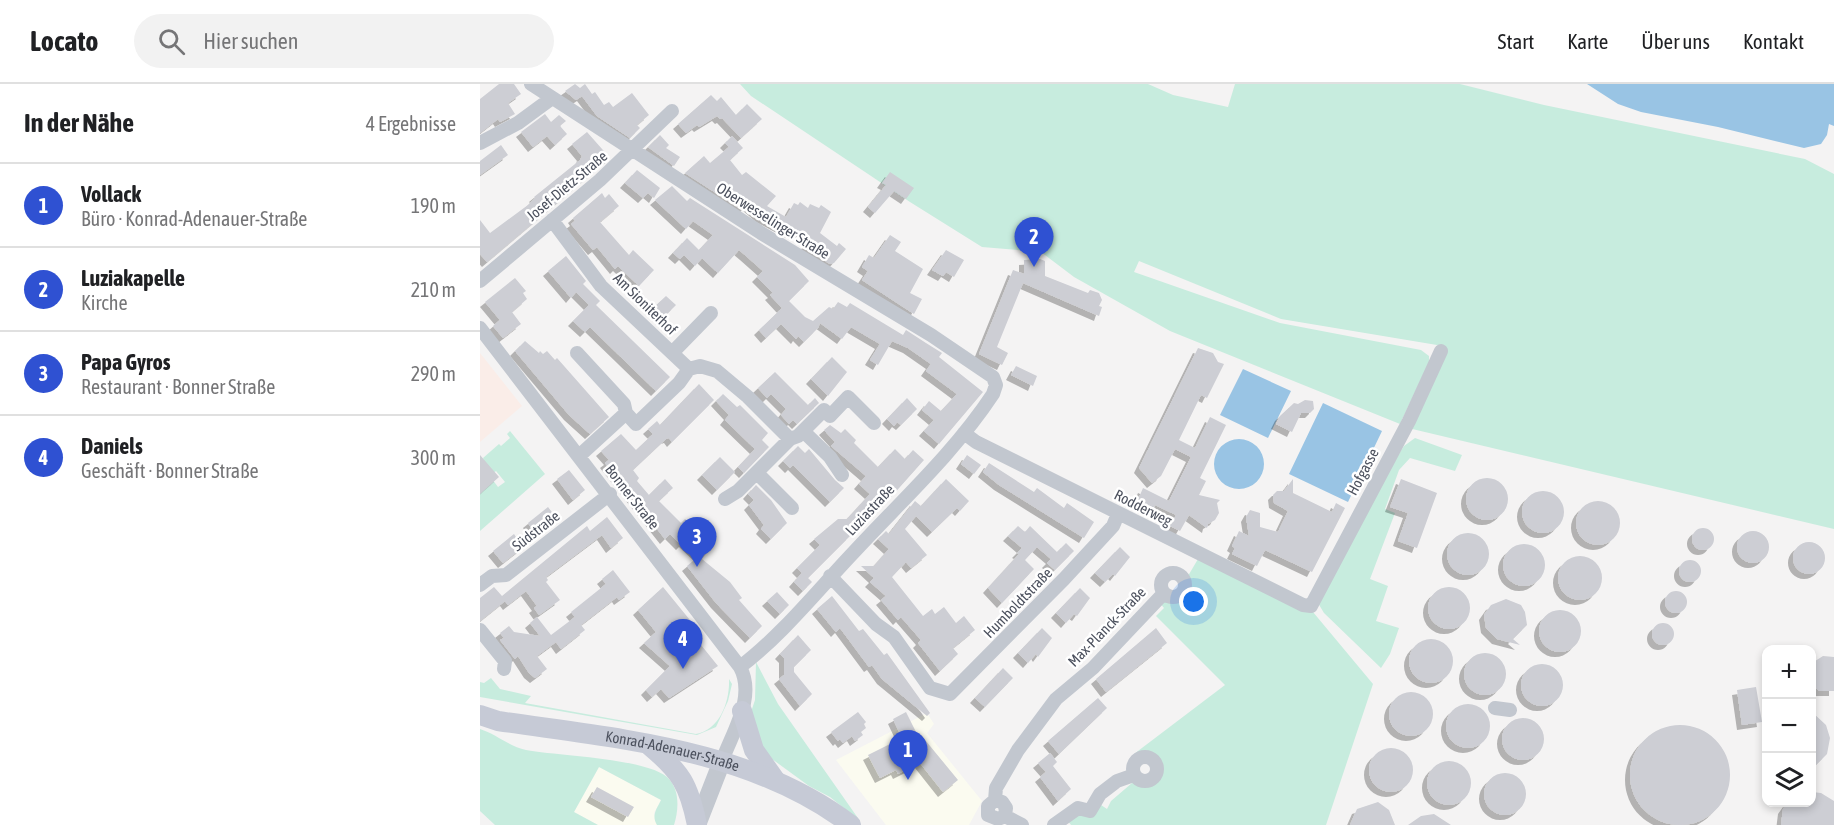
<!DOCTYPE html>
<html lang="de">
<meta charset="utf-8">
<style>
:root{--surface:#fff;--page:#f2f2f2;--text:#202124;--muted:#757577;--line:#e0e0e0;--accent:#2f51d2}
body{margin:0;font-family:"Asap Condensed",sans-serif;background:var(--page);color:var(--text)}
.controls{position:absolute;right:18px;bottom:18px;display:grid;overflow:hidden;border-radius:12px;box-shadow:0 3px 9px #0003}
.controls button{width:54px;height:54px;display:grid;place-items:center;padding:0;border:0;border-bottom:2px solid var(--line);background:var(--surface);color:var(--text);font:30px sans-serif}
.you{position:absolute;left:714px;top:518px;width:21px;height:21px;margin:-15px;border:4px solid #fff;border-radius:50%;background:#1a73e8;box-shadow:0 0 0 9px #1a73e833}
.badge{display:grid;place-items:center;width:39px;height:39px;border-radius:50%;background:var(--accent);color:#fff;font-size:20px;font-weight:700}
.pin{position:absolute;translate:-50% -50px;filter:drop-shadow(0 2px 3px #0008)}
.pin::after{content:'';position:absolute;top:32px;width:21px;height:18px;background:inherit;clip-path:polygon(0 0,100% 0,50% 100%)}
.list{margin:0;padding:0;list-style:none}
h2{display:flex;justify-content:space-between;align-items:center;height:78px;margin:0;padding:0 24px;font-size:26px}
h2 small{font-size:20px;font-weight:400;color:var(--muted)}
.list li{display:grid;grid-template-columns:39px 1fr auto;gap:18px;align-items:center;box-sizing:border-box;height:84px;padding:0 24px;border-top:2px solid var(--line)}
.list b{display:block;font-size:22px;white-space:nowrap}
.list p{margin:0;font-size:20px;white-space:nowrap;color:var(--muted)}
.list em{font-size:20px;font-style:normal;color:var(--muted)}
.icon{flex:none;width:33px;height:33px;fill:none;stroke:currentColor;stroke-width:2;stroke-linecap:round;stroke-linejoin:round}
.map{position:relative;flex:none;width:1354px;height:741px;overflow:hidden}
header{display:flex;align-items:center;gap:36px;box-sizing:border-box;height:84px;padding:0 30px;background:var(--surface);border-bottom:2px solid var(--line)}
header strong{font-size:28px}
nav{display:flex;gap:33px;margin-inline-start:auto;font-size:21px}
.search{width:420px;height:54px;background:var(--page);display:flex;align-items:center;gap:15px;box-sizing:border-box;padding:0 21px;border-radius:33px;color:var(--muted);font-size:22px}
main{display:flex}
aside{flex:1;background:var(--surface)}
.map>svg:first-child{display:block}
.commercial{fill:#fbfbf0}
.medical{fill:#faede8}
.green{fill:#c7ecde}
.water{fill:#99c4e4}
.building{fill:#cdced4;filter:url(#shadow)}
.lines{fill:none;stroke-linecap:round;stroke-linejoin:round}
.minor{stroke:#c2c7cf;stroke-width:14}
.tertiary{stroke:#c2c7cf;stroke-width:18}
.secondary{stroke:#c6cad6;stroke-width:20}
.labels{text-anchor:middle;stroke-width:5;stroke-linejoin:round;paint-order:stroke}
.street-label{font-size:15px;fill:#4c515e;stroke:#fff}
</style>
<header>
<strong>Locato</strong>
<div class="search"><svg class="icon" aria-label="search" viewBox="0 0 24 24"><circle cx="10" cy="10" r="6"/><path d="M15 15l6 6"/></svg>Hier suchen</div>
<nav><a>Start</a><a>Karte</a><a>Über uns</a><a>Kontakt</a></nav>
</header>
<main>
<aside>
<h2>In der Nähe<small>4 Ergebnisse</small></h2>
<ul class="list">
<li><span class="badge">1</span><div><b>Vollack</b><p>Büro · Konrad-Adenauer-Straße</p></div><em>190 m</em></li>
<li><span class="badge">2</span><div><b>Luziakapelle</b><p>Kirche</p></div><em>210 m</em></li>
<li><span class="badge">3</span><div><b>Papa Gyros</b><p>Restaurant · Bonner Straße</p></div><em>290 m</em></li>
<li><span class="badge">4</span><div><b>Daniels</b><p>Geschäft · Bonner Straße</p></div><em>300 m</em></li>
</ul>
</aside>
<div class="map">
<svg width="1354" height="741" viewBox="0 0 1354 741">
<defs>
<filter id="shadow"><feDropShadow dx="-5" dy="5" stdDeviation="0" flood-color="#0004"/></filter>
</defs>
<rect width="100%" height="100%" fill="#f4f3f3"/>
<path class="commercial" d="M447,629L454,640L447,649L502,717L489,741H406L356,676Z
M119,683L181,716L174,729L177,741H118L94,728Z"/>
<path class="medical" d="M0,269L42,322L0,358Z"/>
<path class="green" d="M260,0H668L693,11L748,23L755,0H980L1064,21L1325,75L1354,90V445L928,344L963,262L801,235L659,177L654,188L800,239L941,266L949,272V278L920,340L690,247L594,193L561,168L502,163L430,118L271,12Z
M30,347L65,390L0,447V410L12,395L18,403L25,398L16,387L10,392L3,374L19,360L21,362L30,354L27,350Z
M935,354L982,371L975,387L930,374L919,386L905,425L915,429L890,495L908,502L896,537L919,544L910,570L901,584L844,529L838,519L912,381L924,362Z
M718,475L833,528L893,600L846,741H591L587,736L622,713L621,721L627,725L631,717L652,699L665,702L676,698L681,684L677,675L668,669L655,672L654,670L745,601L676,532L684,524L679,518L683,516L697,519C709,513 713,504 708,492Z
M276,578L298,620L380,737L350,713L329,702L292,675L281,665L271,628L275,616Z
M11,594L20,605L51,612L45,619L216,650C240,646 250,617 249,595L252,600L248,617L236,643L217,651L0,613V598L4,599Z
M0,645C16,650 30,663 46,666C78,672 164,674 187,693C200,705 199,725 194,741H177C171,731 177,725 181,716L119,683L94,728L118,741H15L0,727Z"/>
<path class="water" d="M1107,0H1354V42L1349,40L1347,51L1341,60L1324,64L1238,43L1161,28L1138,20Z
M763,285L811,307L788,354L740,331Z
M843,319L902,347L868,418L809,390Z
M734 380a25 25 0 1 1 50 0a25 25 0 1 1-50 0Z"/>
<path class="building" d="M19,0H34L41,10L28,19L35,30L20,38L18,35L0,49V15Z
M95,0L100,4L105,0L112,10L115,8L124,21L129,18L133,23L152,9L169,31L157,41L160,44L150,54L117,32L102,12L96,16L85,7Z
M231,11L237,17L241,13L256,31L267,20L282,35L261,54L242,34L240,35L237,32L219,43L217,41L206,49L198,40Z
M65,30L71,38L79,31L86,37L80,42L87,50L75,61L67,52L53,63L41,48Z
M107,48L130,74L7,178L0,170V136L10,149L48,121L55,114L54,113L100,76L102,72L92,60Z
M180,51L189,61L186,64L200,73L194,82L168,63Z
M252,52L263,64L250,76L262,91L266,88L296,112L287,122L306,133L314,119L318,121L320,118L328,124L330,120L339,124L341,121L351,128L340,149L357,162L359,159L366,165L354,179L350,180L324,164L329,156L313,146L311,149L281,133L267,121L262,126L205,89L224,72L230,79L249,63L245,59Z
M21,61L28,71L0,91V77Z
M157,86L180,104L174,114L168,109L163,114L145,99Z
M410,88L434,104L426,115L414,107L395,129L388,123L406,101L402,99Z
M192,102L207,117L210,114L315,181L329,197L309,217L325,233L333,237L349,223L353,225L358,218L367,223L370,219L423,251L426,246L446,259L462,269L459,273L503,308L459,360L444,347L454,336L442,326L449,317L461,327L477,310L446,287L451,280L428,264L412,257L398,281L390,276L400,260L371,243L362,255L340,239L338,244L324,258L318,252L316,255L301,240L286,254L279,246L302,224L290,211L293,209L277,193L283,187L265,171L259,166L238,189L222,174L215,182L204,171L200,175L193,169L207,154L219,166L233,151L213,137L206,145L175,116Z
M122,109L125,114L129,110L139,122L120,138L149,171L153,166L174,186L159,202L138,182L135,185L117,163L113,166L91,140L95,137L93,134Z
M410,151L421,158L415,167L443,185L430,209L442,215L434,230L382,196L388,187L382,183L389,171L394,174Z
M466,166L484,176L474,193L466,188L463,192L452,186Z
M86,172L106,197L103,200L120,217L116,221L190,293L176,307L110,243L105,248L93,237L109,221L96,208L91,214L68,187Z
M560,175L565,177V192L608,209L610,206L619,209L622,216L619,222L622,223L619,232L543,199L517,263L528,269L522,281L499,270L533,186L544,190V176Z
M35,194L46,207L43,209L47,215L32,228L41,240L23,254L13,242L20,236L5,218Z
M186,212L196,221L183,234L173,224Z
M45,257L59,269L60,267L63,270L67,267L75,276L77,274L129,333L110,350L89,331L35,267Z
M718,264L733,269L738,278L744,280L727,314L721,311L699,356L715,364L730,333L746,341L720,394L726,397L719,411L740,416L737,419L739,429L735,436L728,440L727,444L709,431L700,447L690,442L696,431L675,421L673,426L657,418L663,404L689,417L711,373L695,365L681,392L672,399L659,384Z
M352,273L367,288L348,312L331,295Z
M536,282L557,292L553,302L531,291Z
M295,288L328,321L335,314L339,319L317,340L313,336L309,340L301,331L306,325L291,310L287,314L278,304Z
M219,300L234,316L192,358L189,354L186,355L153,386L159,394L157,397L169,411L185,395L193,404L179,417L201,439L205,435L212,441L217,436L225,445L223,446L231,454L225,461L230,465L222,475L250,498L262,514L259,516L282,542L270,554L236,519L207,482L219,472L204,458L201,461L190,450L185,455L125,379L129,376L121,367L141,350L156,366L173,350L168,345L177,337L180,341Z
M243,310L257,323L260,321L288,349L282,356L289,363L264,389L258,383L275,365L245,336L249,331L236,317Z
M427,314L437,325L421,341L417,338L414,342L407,335Z
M825,316L833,317L834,325L830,329H821L812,348L796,340L800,332L814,319L818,320Z
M350,341L361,349L365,345L376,356L374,359L398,383L415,365L425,375L433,366L444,376L403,422L400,420L369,448L371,451L328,494L332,498L323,507L314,498L322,489L317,484L340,461L334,455L358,435H367L390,410L379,400L386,392L351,362L355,358L344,346Z
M318,362L325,369L329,365L355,396L364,404L350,418L313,381L310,384L303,377Z
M0,371L19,393L0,410Z
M487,371L501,381L494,390L481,380Z
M240,373L255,388L237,406L222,391Z
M509,379L554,408L557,404L584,424L587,419L614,438L604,454L519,401L503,388Z
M89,386L105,406L93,416L77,395Z
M986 415a21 21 0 1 1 42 0a21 21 0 1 1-42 0Z
M466,395L489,417L480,427L477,424L452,448L436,432L425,445L447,471L431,484L426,478L412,493L443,532L452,525L455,530L464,523L476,539L484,532L495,546L473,564L478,570L460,587L438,559L441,556L421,533L418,536L401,516L406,512L390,498L394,494L381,482H394L409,465L398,455L406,447L409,450L435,417L441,422Z
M813,395V409L852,428L856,419L865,424L832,488L785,466L777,482L752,470L755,464L752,462L759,447L769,452L766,433L770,426L780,429V443L798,448L808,427L794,419L793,411L797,407H804Z
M921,395L957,409L937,464L918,457L928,429L910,423Z
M276,401L291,416L307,439L291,455L281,445L284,441L269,421L274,416L268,410Z
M1042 428a21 21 0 1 1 42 0a21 21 0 1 1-42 0Z
M1096 439a22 22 0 1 1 44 0a22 22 0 1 1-44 0Z
M68,423L78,436L23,479L13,467L34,450L38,456L52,445L48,439Z
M127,433L143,454L131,464L122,451L66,493L68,496L66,498L80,516L59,531L54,524L57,522L46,507L28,521L25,517L0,537V514L14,503L22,512L107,442L110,447Z
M538,442L545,448L550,442L577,468L586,459L594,467L575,486L567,479L571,475L557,463L545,476L554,485L522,519L508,504L539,470L537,469L542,464L528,452Z
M1212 455a11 11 0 1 1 22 0a11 11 0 1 1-22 0Z
M1257 463a16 16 0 1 1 32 0a16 16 0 1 1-32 0Z
M967 470a21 21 0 1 1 42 0a21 21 0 1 1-42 0Z
M1313 474a16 16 0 1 1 32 0a16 16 0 1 1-32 0Z
M1023 481a21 21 0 1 1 42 0a21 21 0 1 1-42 0Z
M640,463L650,473L635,492L633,490L625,498L615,489Z
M1078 494a22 22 0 1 1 44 0a22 22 0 1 1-44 0Z
M1199 487a11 11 0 1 1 22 0a11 11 0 1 1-22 0Z
M133,486L150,508L139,516L137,513L101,541L105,546L81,565L76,558L57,572L67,585L55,594L49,589L38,572L35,575L20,556L24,554L20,549L29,542L34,548L60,552L50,539L57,533L71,551L95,533L91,528L126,500L122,495Z
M948 524a21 21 0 1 1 42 0a21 21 0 1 1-42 0Z
M183,503L214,541L209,546L238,582L189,614L181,605L172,613L166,606L190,582L164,559L176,548L158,526Z
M600,504L610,514L597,532L594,530L586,539L576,529Z
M1185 518a11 11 0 1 1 22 0a11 11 0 1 1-22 0Z
M297,508L309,521L300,530L287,517Z
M352,512L379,547L383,545L404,571L407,569L450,629L447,632L402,595L392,581L389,583L360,544L356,548L337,525Z
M1026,515L1041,521L1045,528L1047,541L1033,555L1040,561L1017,555L1006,544L1004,531L1011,521Z
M1059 547a21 21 0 1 1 42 0a21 21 0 1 1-42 0Z
M1172 550a11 11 0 1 1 22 0a11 11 0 1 1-22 0Z
M562,544L572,554L558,573L556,570L548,579L538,569Z
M676,544L687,559L626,608L616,595Z
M318,551L331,566L314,583V588L332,610L320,622L299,595L304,591V574L300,570Z
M929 577a22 22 0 1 1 44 0a22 22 0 1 1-44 0Z
M984 590a21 21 0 1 1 42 0a21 21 0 1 1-42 0Z
M1343,572L1354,573V607H1339L1332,600V579Z
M1041 601a21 21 0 1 1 42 0a21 21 0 1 1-42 0Z
M523,584L533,594L505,623L495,614Z
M1276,603L1282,638L1262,641L1257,606Z
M909 630a22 22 0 1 1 44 0a22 22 0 1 1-44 0Z
M618,614L627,624L579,670L568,657Z
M966 642a22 22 0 1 1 44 0a22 22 0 1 1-44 0Z
M378,628L386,638L384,640L386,644L381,648L383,651L375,657L372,652L363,659L360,655L358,657L351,648Z
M426,628L438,652L441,651L478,696L463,708L440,679L418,690L416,686L400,694L388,671L422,654L413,635Z
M1332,628L1346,641L1350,654L1347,670L1332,685Z
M1022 655a21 21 0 1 1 42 0a21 21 0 1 1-42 0Z
M1150 691a50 50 0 1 1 100 0a50 50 0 1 1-100 0Z
M889 686a22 22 0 1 1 44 0a22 22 0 1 1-44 0Z
M570,669L577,678L573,682L591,705L578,717L560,693L566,688L558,679Z
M947 699a22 22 0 1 1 44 0a22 22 0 1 1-44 0Z
M1004 710a21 21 0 1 1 42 0a21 21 0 1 1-42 0Z
M117,703L154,723L148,733L111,713Z
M1332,708L1341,709L1354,717V741H1301L1303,725L1308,718H1332Z
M898,718L909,726L915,741H870L877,725Z
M954,730L971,741H928L941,732Z"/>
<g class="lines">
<path class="minor" d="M51,0L281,149L451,251L513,293L516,301L513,310C474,369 420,418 373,469C337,507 302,551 260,583
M0,59L38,39L72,14
M72,136L121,202L209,285L220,282L237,287L268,313L310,355L258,407L245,415
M0,197L120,96L192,27
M0,244L260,583C276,613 253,647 242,677
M97,269L144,320L146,329L156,340L199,299L209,285
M192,269L231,229
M323,347L350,373L362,391
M484,349L496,358L823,521L831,522L929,337L961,267
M310,355L318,352L344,326L350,332L368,313L394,339
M99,372L146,329
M277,389L312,424
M681 501a12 12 0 1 1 24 0a12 12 0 1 1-24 0Z
M350,492L396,540L414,553L450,604L470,610L584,495L633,442L638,430
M0,501L12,492L26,491L130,410
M0,546L25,577L24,585
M1015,624L1030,626
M653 685a12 12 0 1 1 24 0a12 12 0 1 1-24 0Z
M515,716L522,718L526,724L525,732L518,735L508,731V722L515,716L516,704L538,666L576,615L613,584L684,509
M525,732L542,741
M574,741L598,724L610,727L620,710L637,697L654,691"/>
<path class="tertiary" d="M217,741L242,677"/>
<g class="secondary">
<path d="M262,627L274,666L296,697"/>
<path id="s1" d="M0,631L18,637C139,655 270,664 371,741"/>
<path d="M170,662C201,688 209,701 217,741"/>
</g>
</g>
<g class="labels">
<g class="street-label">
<text transform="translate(87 102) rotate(-40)" y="5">Josef-Dietz-Straße</text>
<text transform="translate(293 137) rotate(32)" y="5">Oberwesselinger Straße</text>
<text transform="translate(165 220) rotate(44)" y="5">Am Sioniterhof</text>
<text transform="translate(883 388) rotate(-62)" y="5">Hofgasse</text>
<text transform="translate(152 413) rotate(52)" y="5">Bonner Straße</text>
<text transform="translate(663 424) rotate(27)" y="5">Rodderweg</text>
<text transform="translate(390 426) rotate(-47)" y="5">Luziastraße</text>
<text transform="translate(56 447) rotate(-38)" y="5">Südstraße</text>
<text transform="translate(538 519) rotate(-46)" y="5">Humboldtstraße</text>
<text transform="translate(627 543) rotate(-46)" y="5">Max-Planck-Straße</text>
<text dy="5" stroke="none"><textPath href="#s1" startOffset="196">Konrad-Adenauer-Straße</textPath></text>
</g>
</g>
</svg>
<div class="controls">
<button>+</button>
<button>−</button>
<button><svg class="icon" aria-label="layers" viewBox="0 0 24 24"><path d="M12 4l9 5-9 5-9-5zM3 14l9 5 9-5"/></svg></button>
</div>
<div class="you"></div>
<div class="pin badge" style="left:428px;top:696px">1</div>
<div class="pin badge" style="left:554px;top:183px">2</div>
<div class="pin badge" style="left:217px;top:483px">3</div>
<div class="pin badge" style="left:203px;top:585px">4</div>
</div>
</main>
